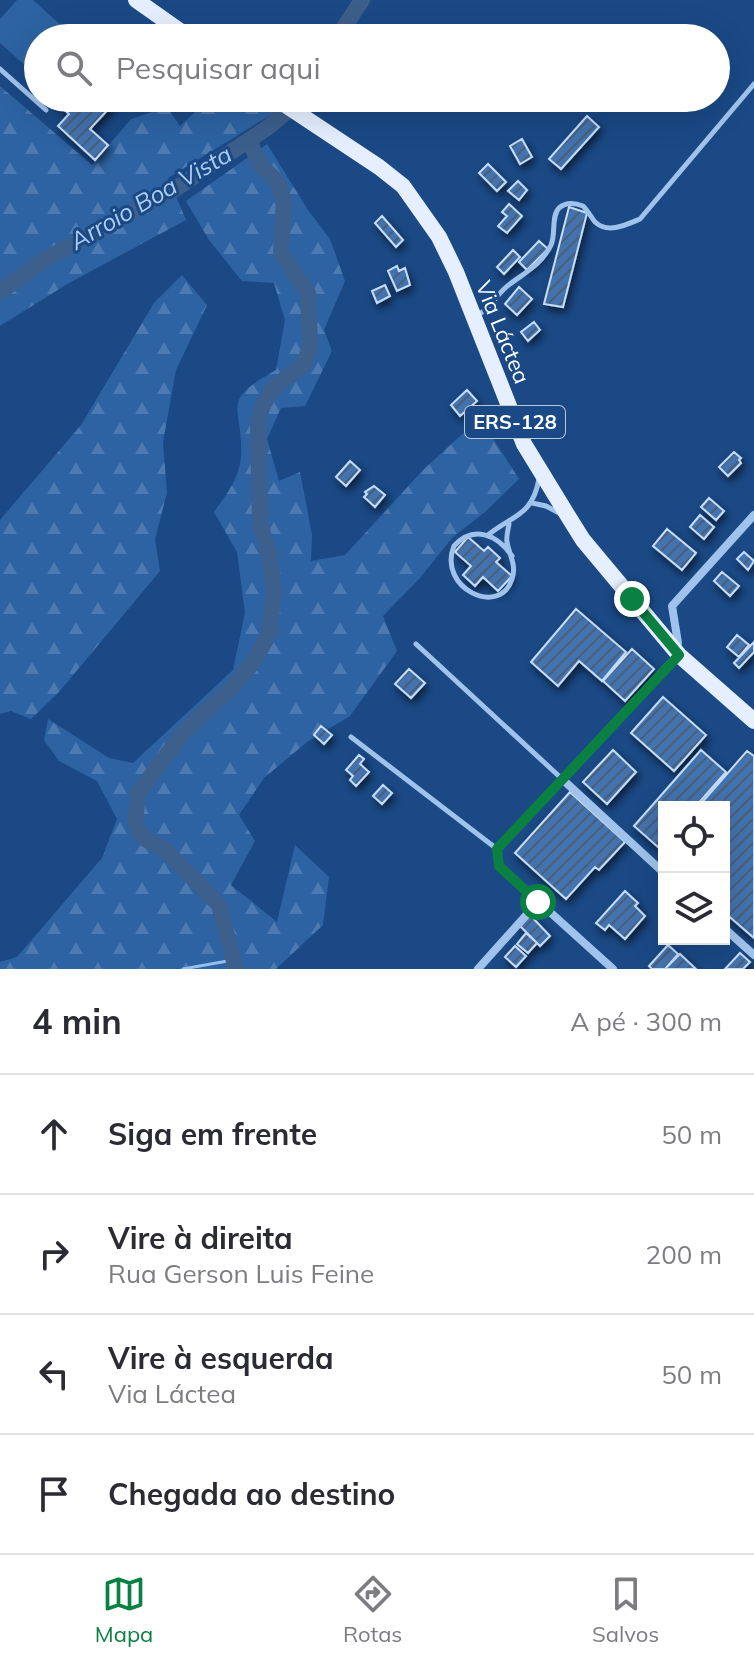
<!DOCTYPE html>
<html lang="pt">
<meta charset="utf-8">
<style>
:root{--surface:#fff;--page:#f7f7f7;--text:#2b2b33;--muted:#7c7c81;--line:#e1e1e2;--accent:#0b8043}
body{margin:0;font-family:Mulish,sans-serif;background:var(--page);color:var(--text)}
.controls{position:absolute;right:24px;bottom:24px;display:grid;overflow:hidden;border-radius:0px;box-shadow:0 8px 32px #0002}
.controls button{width:72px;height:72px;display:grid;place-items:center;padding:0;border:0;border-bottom:2px solid var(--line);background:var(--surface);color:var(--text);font:40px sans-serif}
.stop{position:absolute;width:24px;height:24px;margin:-18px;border:6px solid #0b8043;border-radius:50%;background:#fff}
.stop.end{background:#0b8043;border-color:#fff;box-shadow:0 2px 8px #0008}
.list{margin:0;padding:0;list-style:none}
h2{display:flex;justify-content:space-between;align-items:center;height:104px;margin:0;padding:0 32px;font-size:34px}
h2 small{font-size:26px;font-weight:400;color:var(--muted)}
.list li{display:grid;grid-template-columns:52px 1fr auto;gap:24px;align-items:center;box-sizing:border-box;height:120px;padding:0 32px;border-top:2px solid var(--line)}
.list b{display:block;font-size:30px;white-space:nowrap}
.list p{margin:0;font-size:26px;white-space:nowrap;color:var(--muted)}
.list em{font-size:26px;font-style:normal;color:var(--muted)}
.icon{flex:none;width:44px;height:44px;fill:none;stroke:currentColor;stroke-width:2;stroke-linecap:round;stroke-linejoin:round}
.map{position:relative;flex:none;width:754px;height:969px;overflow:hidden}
.search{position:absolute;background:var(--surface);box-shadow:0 8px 32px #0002;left:24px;right:24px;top:24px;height:88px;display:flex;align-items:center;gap:20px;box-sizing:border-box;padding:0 28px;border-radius:44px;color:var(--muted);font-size:30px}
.sheet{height:584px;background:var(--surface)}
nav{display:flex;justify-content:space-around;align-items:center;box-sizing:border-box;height:112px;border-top:2px solid var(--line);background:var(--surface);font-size:22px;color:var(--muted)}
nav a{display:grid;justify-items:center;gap:4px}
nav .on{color:var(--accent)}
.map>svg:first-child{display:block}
.forest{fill:url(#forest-firs)}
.pitch{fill:#2d63a3}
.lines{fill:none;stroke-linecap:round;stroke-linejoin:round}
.stream{stroke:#93beee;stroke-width:3}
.river{stroke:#3c5f8b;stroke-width:16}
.building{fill:url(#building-hatch);stroke:#c5ddf9;stroke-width:2;filter:url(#shadow)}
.lane{stroke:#a0c3ec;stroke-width:5}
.street{stroke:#a0c3ec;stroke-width:8}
.primary{stroke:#e5efff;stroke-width:16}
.route{stroke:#0b8043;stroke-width:10}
.labels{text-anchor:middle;stroke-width:6;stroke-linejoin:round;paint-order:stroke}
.shield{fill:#1a4985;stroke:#bac8da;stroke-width:2}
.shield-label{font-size:20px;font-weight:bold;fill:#fff}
.street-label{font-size:22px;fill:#fff;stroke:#1a4985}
.water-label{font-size:24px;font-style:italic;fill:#accdf3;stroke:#1a4985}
</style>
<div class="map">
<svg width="754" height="969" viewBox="0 0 754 969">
<defs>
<pattern id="forest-firs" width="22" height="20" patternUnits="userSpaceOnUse" patternTransform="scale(2)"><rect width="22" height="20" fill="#2d63a3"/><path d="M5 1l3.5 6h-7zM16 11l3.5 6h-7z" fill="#4c7ab1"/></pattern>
<pattern id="building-hatch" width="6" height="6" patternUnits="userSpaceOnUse" patternTransform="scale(2)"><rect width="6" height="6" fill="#4373ae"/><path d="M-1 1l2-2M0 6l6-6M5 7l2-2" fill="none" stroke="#485e78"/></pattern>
<filter id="shadow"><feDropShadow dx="2.5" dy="4.5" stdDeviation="4" flood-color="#0009"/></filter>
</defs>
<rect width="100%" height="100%" fill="#1a4985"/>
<path class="forest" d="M0,86L92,165L131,119L167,107L180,126L195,112L193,98H258L277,111L168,178L186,220L69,283L0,326Z
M267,144L308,210L330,239L345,281L324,330L332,351L305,406L281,408L267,439L279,481L300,472L312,535L311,561L345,555L424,469L480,418L519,479L485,512L453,537L419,579L383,616L397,651L350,716L307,742L264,778L239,815L255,841L231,885L277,922L295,845L329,877L323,925L276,969H0V962L17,957L102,858L117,819L97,781L59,761L44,740L48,719L109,758L133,763L233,670L245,613L237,552L214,512C226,495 239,479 241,457C244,405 217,403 276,370L285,320L274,283L242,281L209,240L186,201Z
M182,275L207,305L176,370L163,442L167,493L155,539L160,571L59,692L31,719L11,711L0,714V520L81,425L154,303Z"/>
<path class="pitch" d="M17,0H33L75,38H38V77L0,43V19Z"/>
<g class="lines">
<path class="stream" d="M183,969L233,960"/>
<path class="river" d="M337,38L362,0
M0,292L42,261L175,189L267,128L290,109L297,98
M236,969L219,905L165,850L142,837L135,822L138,793L183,733L232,687L252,664L269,634L274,593L270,557L260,523L258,424L262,407L274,387L304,364L310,347L308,293L281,253L284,201L277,181L260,165L249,140"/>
</g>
<path class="building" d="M52,98H108L114,103L90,129L108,145L95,160L58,126L69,114Z
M587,116L599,127L561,169L549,159Z
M522,139L532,157L520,164L510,146Z
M488,164L506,182L497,191L479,173Z
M518,181L527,190L519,200L508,191Z
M509,204L522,216L507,233L498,226L507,216L502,212Z
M569,207L587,213L563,307L544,304Z
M382,216L403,240L396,247L375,223Z
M539,241L548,249L527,270L519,262Z
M513,250L520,257L504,274L497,267Z
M397,266L399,271L405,268L410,285L397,291L388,271Z
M385,285L390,296L377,303L372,291Z
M519,287L532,299L517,315L505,304Z
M534,322L540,330L528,341L521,332Z
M467,390L477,401L460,416L451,405Z
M734,452L741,458L739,460L741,463L728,476L719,467Z
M350,461L360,470L346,486L336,477Z
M374,486L385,495L375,507L364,497L367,494L365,492Z
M709,498L724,511L716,520L701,507Z
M700,515L714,527L704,539L690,527Z
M667,529L696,553L682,570L653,546Z
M468,537L484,551L488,547L500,558L496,562L512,576L498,591L483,577L475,586L463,575L471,566L455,552Z
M744,552L754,561L748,570L737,559Z
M722,572L739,586L730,596L714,581Z
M576,609L626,652L602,681L579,661L558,686L531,662Z
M737,635L749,645L739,657L727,647Z
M754,642V652L739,668L734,663Z
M632,649L654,669L625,701L603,681Z
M409,669L425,683L411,698L395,684Z
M663,697L706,735L674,771L631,733Z
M321,726L332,735L324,744L314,735Z
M613,750L636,772L607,804L583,782Z
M701,750L726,772L695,807H664V843L659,848L634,826Z
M747,751L754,756V938L724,912V807H698Z
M359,755L364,759L360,764L369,772L356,786L350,780L353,776L346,770Z
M383,785L392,793L382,804L373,796Z
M570,792L625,842L599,870L595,867L566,899L515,853Z
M625,891L638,903L635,906L645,916L625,939L609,925L605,930L596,923Z
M530,915L550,936L540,946L520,926Z
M526,933L537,943L528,953L517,944Z
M668,945L678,954L665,969H652L649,966Z
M515,946L526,956L516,967L505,957Z
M740,953L750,962L743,969H725Z
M680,954L696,969H665Z"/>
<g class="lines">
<path class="lane" d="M0,69L46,110
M478,315C492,307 498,292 510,284C526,272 542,264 551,245C556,234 551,216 559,208C566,202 575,203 583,206C588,211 591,217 595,222C608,234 626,225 640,219L754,84
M532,503L546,506L563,515
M509,524C508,530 506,537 507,542C509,555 517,565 512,579C500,618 437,588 454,546C473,525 497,534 512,556
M488,535C512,515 532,517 539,479
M416,644L561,778
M351,737L497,849"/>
<path class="street" d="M675,649L678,643L672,606L754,515
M561,778L664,873
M724,928L754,955
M478,969L538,902
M613,969L499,866L497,849L678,655"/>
<path class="primary" d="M136,0L190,38
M275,98L379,167L403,186L439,237L456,272L524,444L568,516L583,540L679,655L754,721"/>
</g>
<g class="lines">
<path class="route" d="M538,902L499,866L497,849L679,655L632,599"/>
</g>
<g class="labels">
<rect class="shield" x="465" y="406" width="100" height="32" rx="6"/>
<g class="shield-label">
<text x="515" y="429">ERS-128</text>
</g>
<g class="street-label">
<text transform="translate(503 332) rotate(68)" y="8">Via Láctea</text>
</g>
<g class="water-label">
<text transform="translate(151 198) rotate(-30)" y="8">Arroio Boa Vista</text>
</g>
</g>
</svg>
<div class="controls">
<button><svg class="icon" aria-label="locate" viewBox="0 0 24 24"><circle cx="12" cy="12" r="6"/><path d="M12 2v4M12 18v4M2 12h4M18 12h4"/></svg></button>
<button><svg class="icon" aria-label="layers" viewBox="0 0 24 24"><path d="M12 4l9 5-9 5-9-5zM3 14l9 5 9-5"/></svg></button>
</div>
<div class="stop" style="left:538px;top:902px"></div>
<div class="stop end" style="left:632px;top:599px"></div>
<div class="search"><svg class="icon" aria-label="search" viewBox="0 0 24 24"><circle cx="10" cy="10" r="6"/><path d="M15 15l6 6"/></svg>Pesquisar aqui</div>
</div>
<section class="sheet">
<h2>4 min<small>A pé · 300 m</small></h2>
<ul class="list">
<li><svg class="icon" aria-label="ahead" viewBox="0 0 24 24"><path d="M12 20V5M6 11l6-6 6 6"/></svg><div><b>Siga em frente</b></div><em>50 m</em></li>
<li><svg class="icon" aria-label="right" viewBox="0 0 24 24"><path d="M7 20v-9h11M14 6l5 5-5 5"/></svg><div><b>Vire à direita</b><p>Rua Gerson Luis Feine</p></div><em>200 m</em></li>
<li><svg class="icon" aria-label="left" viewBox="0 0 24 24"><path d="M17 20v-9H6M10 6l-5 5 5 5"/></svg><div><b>Vire à esquerda</b><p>Via Láctea</p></div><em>50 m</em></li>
<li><svg class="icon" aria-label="arrive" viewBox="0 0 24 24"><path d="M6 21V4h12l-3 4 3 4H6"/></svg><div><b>Chegada ao destino</b></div></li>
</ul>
</section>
<nav>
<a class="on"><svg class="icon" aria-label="map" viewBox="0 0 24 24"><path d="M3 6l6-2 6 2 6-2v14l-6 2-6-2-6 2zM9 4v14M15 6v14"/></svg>Mapa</a>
<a><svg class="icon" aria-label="directions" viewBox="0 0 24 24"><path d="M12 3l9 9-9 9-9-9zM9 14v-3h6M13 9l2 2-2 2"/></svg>Rotas</a>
<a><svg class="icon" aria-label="saved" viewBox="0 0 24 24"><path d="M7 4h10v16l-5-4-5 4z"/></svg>Salvos</a>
</nav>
